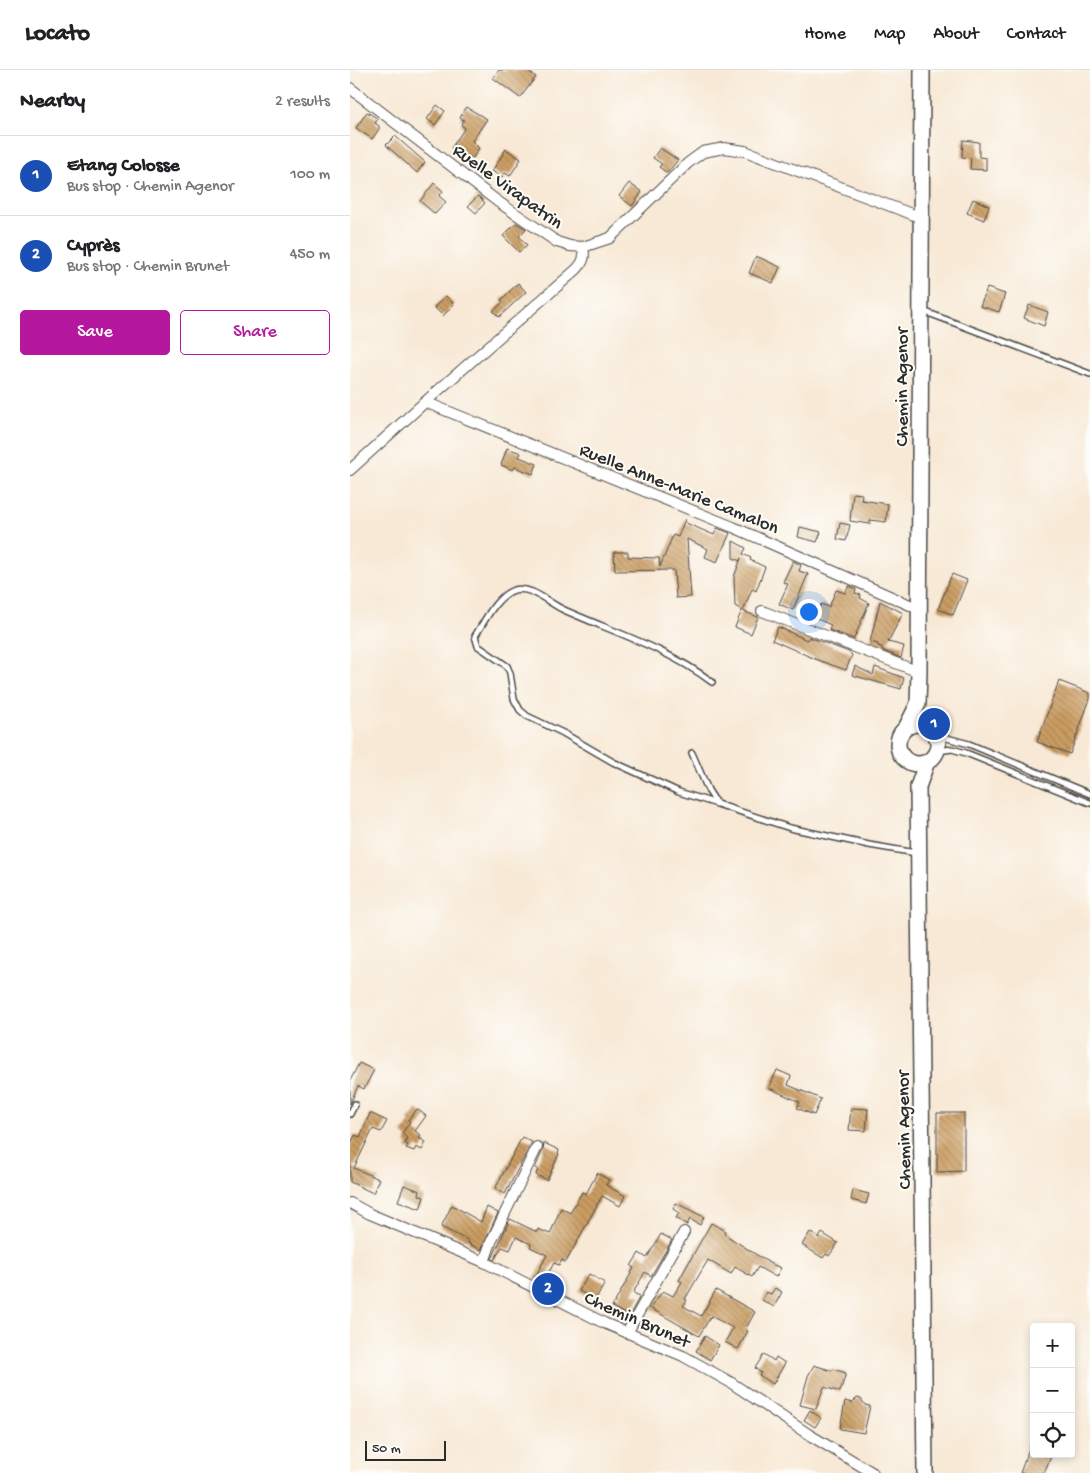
<!DOCTYPE html>
<meta charset="utf-8">
<style>
:root{--surface:#fff;--page:#f2f2f2;--text:#202124;--muted:#757577;--line:#e0e0e0;--accent:#b5179e}
body{margin:0;font-family:"Gochi Hand",sans-serif;background:var(--page);color:var(--text)}
.controls{position:absolute;right:15px;bottom:15px;display:grid;overflow:hidden;border-radius:5px;box-shadow:0 2px 8px #0003}
.controls button{width:45px;height:45px;display:grid;place-items:center;padding:0;border:0;border-bottom:1px solid var(--line);background:var(--surface);color:var(--text);font:25px sans-serif}
.scale{position:absolute;left:15px;bottom:12px;width:81px;box-sizing:border-box;padding-left:5px;border:2px solid #2b2b2b;border-top:0;font-size:14px;line-height:18px;white-space:nowrap;color:#2b2b2b;-webkit-text-stroke:4px #fdfcf7;paint-order:stroke}
.you{position:absolute;left:458px;top:541px;width:18px;height:18px;margin:-12px;border:4px solid #fff;border-radius:50%;background:#1a73e8;box-shadow:0 0 0 8px #1a73e833}
.badge{display:grid;place-items:center;width:32px;height:32px;border-radius:50%;background:var(--accent);color:#fff;font-size:16px;font-weight:700}
.pin{position:absolute;translate:-50% -50%;border:2px solid #fff;box-shadow:0 1px 5px #0006}
.list{margin:0;padding:0;list-style:none}
h2{display:flex;justify-content:space-between;align-items:center;height:65px;margin:0;padding:0 20px;font-size:21px}
h2 small{font-size:16px;font-weight:400;color:var(--muted)}
.list li{display:grid;grid-template-columns:32px 1fr auto;gap:15px;align-items:center;box-sizing:border-box;height:80px;padding:0 20px;border-top:1px solid var(--line)}
.list b{display:block;font-size:19px;white-space:nowrap}
.list p{margin:0;font-size:16px;white-space:nowrap;color:var(--muted)}
.list em{font-size:16px;font-style:normal;color:var(--muted)}
.actions{display:flex;gap:10px;padding:15px 20px}
.actions a{flex:1;padding:11px 0;border:1px solid var(--accent);border-radius:5px;text-align:center;font-size:18px;color:var(--accent)}
.actions .main{background:var(--accent);color:#fff}
.icon{flex:none;width:28px;height:28px;fill:none;stroke:currentColor;stroke-width:2;stroke-linecap:round;stroke-linejoin:round}
.map{position:relative;flex:none;width:740px;height:1403px;overflow:hidden}
header{display:flex;align-items:center;gap:30px;box-sizing:border-box;height:70px;padding:0 25px;background:var(--surface);border-bottom:1px solid var(--line)}
header strong{font-size:24px}
nav{display:flex;gap:28px;margin-inline-start:auto;font-size:18px}
main{display:flex}
aside{flex:1;background:var(--surface)}
.map>svg:first-child{display:block}
.building{fill:url(#building-back-hatch)}
.lines{fill:none;stroke-linecap:round;stroke-linejoin:round}
.lane-casing{stroke:#4a4845;stroke-width:8}
.street-casing{stroke:#4a4845;stroke-width:12}
.secondary-casing{stroke:#4a4845;stroke-width:18}
.lane{stroke:#fff;stroke-width:5}
.street{stroke:#fff;stroke-width:10}
.secondary{stroke:#fff;stroke-width:15}
.labels{text-anchor:middle;stroke-width:4;stroke-linejoin:round;paint-order:stroke}
.street-label{font-size:19px;fill:#2b2b2b;stroke:#fdfcf7}
</style>
<header>
<strong>Locato</strong>
<nav><a>Home</a><a>Map</a><a>About</a><a>Contact</a></nav>
</header>
<main>
<aside>
<h2>Nearby<small>2 results</small></h2>
<ul class="list">
<li><span class="badge" style="background:#1a4fb4">1</span><div><b>Etang Colosse</b><p>Bus stop · Chemin Agenor</p></div><em>100 m</em></li>
<li><span class="badge" style="background:#1a4fb4">2</span><div><b>Cyprès</b><p>Bus stop · Chemin Brunet</p></div><em>450 m</em></li>
</ul>
<div class="actions"><a class="main">Save</a><a>Share</a></div>
</aside>
<div class="map">
<svg width="740" height="1403" viewBox="0 0 740 1403">
<defs>
<pattern id="building-back-hatch" width="6" height="6" patternUnits="userSpaceOnUse" patternTransform="scale(1.25)"><rect width="6" height="6" fill="#cb9d62"/><path d="M-1 5l2 2M0 0l6 6M5-1l2 2" fill="none" stroke="#a58051"/></pattern>
</defs>
<rect width="100%" height="100%" fill="#fdfcf7"/>
<filter id="ink" filterUnits="userSpaceOnUse"><feTurbulence type="fractalNoise" baseFrequency=".02" numOctaves="2"/><feDisplacementMap in="SourceGraphic" scale="10" xChannelSelector="R" yChannelSelector="G"/><feConvolveMatrix kernelMatrix="1 2 1 2 8 2 1 2 1" color-interpolation-filters="sRGB"/></filter>
<filter id="wash" filterUnits="userSpaceOnUse"><feTurbulence type="fractalNoise" baseFrequency=".0096" numOctaves="4" result="noise"/><feDisplacementMap in="SourceGraphic" scale="20" xChannelSelector="R" yChannelSelector="G"/><feGaussianBlur stdDeviation="1.12" result="paint"/><feColorMatrix in="noise" values="0 0 0 0 0 0 0 0 0 0 0 0 0 0 0 0 0 1.4 0 .05"/><feComposite in="paint" operator="in"/></filter>
<g filter="url(#wash)">
<rect width="100%" height="100%" fill="#f8e9d6"/>
<g id="blocks">
<path class="building" d="M149,0H176L186,7L170,28L143,8Z
M87,35L95,41L85,55L77,49Z
M116,37L137,49L122,71L129,78L123,88L117,85L116,87L101,78L115,58L111,55L114,50L110,48Z
M17,42L28,49L25,53L29,56V59L22,69L6,58Z
M45,66L75,92L67,103L36,75Z
M613,70L629,72V87L636,88V100L620,99L621,88L612,87Z
M310,78L328,90L317,103L309,97L312,94L303,88Z
M156,79L171,89L160,106L155,103L152,107L142,101Z
M84,113L93,121L89,126L96,132L85,144L70,131Z
M279,113L292,122L282,136L269,126Z
M128,126L135,133L126,143L118,136Z
M623,129L639,136L634,150L617,143Z
M166,153L176,159L169,166L177,175L169,182L153,166Z
M406,186L430,197L423,213L399,203Z
M168,213L176,222L149,247L143,241L153,232L151,230Z
M637,218L655,224L649,242L630,236Z
M96,226L104,234L93,246L84,237Z
M679,235L698,242L694,256L674,248Z
M157,378L171,383L169,387L187,394L183,404L165,397L163,400L151,395Z
M503,423L512,424L511,430L538,434L536,452L520,450V454L500,451Z
M335,449L336,453L364,465L367,458L380,463L367,492L355,487L358,479L337,469L341,527L326,528L324,500L265,501L264,482H278V487L309,488L310,497L323,465L328,467Z
M490,453L500,455L496,471L487,469Z
M450,457L471,462L467,472L448,467Z
M383,471L396,478L393,484L401,488L400,490L415,497L406,521L402,519L393,541L408,547L401,564L385,557L392,540L385,536L384,507L391,488L390,491L383,488Z
M443,491L451,495L449,501L458,504L443,540L429,534L438,514L433,512Z
M602,504L617,510L603,545L588,539Z
M499,516L506,519L505,523L511,525L510,528L519,533L504,569L479,560L481,555L465,548L471,534L479,537L486,520L495,523Z
M530,531L553,543L538,572L554,576L551,588L532,580V577L528,576V574L520,572Z
M428,557L457,570L459,567L499,582L502,585L496,600L465,589L422,570Z
M505,596L523,605L525,597L554,608L551,619L502,605Z
M709,611L740,623V629L720,684L687,672Z
M9,993L24,1000L14,1019L8,1016L0,1034V1011Z
M427,1000L441,1006L438,1015L471,1029L464,1045L447,1038L450,1032L419,1018Z
M501,1038L518,1039L516,1061L499,1060Z
M67,1039L76,1046L65,1061L71,1065L69,1068L76,1072L72,1080L66,1077L64,1081L56,1078L58,1075L55,1073L57,1068L52,1063L60,1052L58,1050Z
M20,1043L37,1051L31,1062L23,1059L4,1098L29,1109L23,1123L0,1112V1076L5,1065L10,1067Z
M587,1043H614V1101L587,1102Z
M172,1067L182,1072L155,1124L145,1119Z
M194,1073L209,1080L208,1084H209L197,1110L186,1105L188,1099L185,1098L193,1080Z
M247,1103L259,1110L256,1115L275,1126L270,1136L252,1126L216,1192L212,1190L209,1195L204,1193L193,1213L184,1209L197,1185L180,1177L181,1174L166,1167L160,1180L152,1177L144,1190L142,1189L160,1149L187,1162L188,1159L200,1164L211,1138L220,1143L232,1122L236,1124Z
M54,1115L70,1121L69,1125L74,1127L70,1139L48,1131Z
M503,1120L519,1124L516,1134L501,1130Z
M326,1133L354,1147L350,1155L340,1149L337,1155L326,1148L329,1143L323,1139Z
M102,1135L131,1152L137,1137L148,1143L131,1180L118,1173L119,1171L91,1157Z
M361,1153L376,1161L374,1164L421,1194L431,1198L426,1207L408,1197L402,1207L385,1197L381,1204L358,1190L335,1229L337,1230L333,1236L351,1246L366,1220L405,1242L395,1260L398,1261L388,1279L375,1272L383,1258L361,1246L349,1266L300,1238L313,1221L323,1226L332,1212L329,1210Z
M460,1162L469,1168L472,1163L488,1173L479,1186L476,1184L473,1188L452,1175Z
M311,1164L322,1170L301,1206L295,1202L283,1223L290,1226L279,1246L262,1237L284,1198L281,1196L289,1183L297,1188Z
M239,1204L255,1213L245,1230L229,1221Z
M425,1218L432,1222L424,1237L412,1230L416,1222L421,1224Z
M355,1266L369,1275L360,1290L346,1281Z
M414,1284L424,1291L426,1287L435,1293L423,1314L409,1305L411,1303L405,1298Z
M464,1295L482,1301L483,1299L496,1303L490,1322L474,1317L466,1339L450,1335L458,1306Z
M507,1328L511,1329L515,1335L520,1336L514,1363L490,1359L495,1331L502,1333Z
M460,1340L471,1348L465,1357L454,1350Z
M683,1368L684,1384H702L694,1403H670Z"/>
</g>
</g>
<g filter="url(#ink)">
<use href="#blocks" fill-opacity="0" stroke="#4a4845" stroke-width="1"/>
<g class="lines">
<defs>
<path id="lane" d="M573,241L740,304
M362,612C317,578 263,562 212,539C199,533 180,515 164,520C146,526 135,551 125,566L128,576L157,596L160,603L164,629L170,640L177,646L213,663L263,692L329,722L367,734
M586,665L619,674L740,724
M588,681L602,679L616,683L740,733
M342,683L358,720L367,734L440,758L519,775L566,783
M0,1044L5,1034"/>
<path id="street" d="M0,18L147,131L207,172L220,176L233,177L260,168L338,93L353,82L374,78L395,81L572,148
M75,332L383,457L569,539
M0,400L75,332L227,199C234,191 235,187 233,177
M412,541L569,602
M0,1133L20,1144L134,1192L254,1253L333,1286L380,1312L458,1364L523,1403
M134,1192L141,1172L187,1077
M277,1263L334,1162"/>
<path id="secondary" d="M548 674a20 20 0 1 1 40 0a20 20 0 1 1-40 0Z
M556,658L568,634L569,602L572,0
M575,1403L568,717L576,694"/>
</defs>
<use href="#lane" class="lane-casing"/>
<use href="#street" class="street-casing"/>
<use href="#secondary" class="secondary-casing"/>
<use href="#lane" class="lane"/>
<use href="#street" class="street"/>
<use href="#secondary" class="secondary"/>
</g>
</g>
<g class="labels">
<g class="street-label">
<text transform="translate(159 115) rotate(36)" y="7">Ruelle Virapatrin</text>
<text transform="translate(550 317) rotate(-90)" y="7">Chemin Agenor</text>
<text transform="translate(330 417) rotate(22)" y="7">Ruelle Anne-Marie Camalon</text>
<text transform="translate(552 1060) rotate(-91)" y="7">Chemin Agenor</text>
<text transform="translate(288 1248) rotate(24)" y="7">Chemin Brunet</text>
</g>
</g>
</svg>
<div class="controls">
<button>+</button>
<button>−</button>
<button><svg class="icon" aria-label="locate" viewBox="0 0 24 24"><circle cx="12" cy="12" r="6"/><path d="M12 2v4M12 18v4M2 12h4M18 12h4"/></svg></button>
</div>
<div class="scale">50 m</div>
<div class="you"></div>
<div class="pin badge" style="left:584px;top:654px;background:#1a4fb4">1</div>
<div class="pin badge" style="left:198px;top:1219px;background:#1a4fb4">2</div>
</div>
</main>
